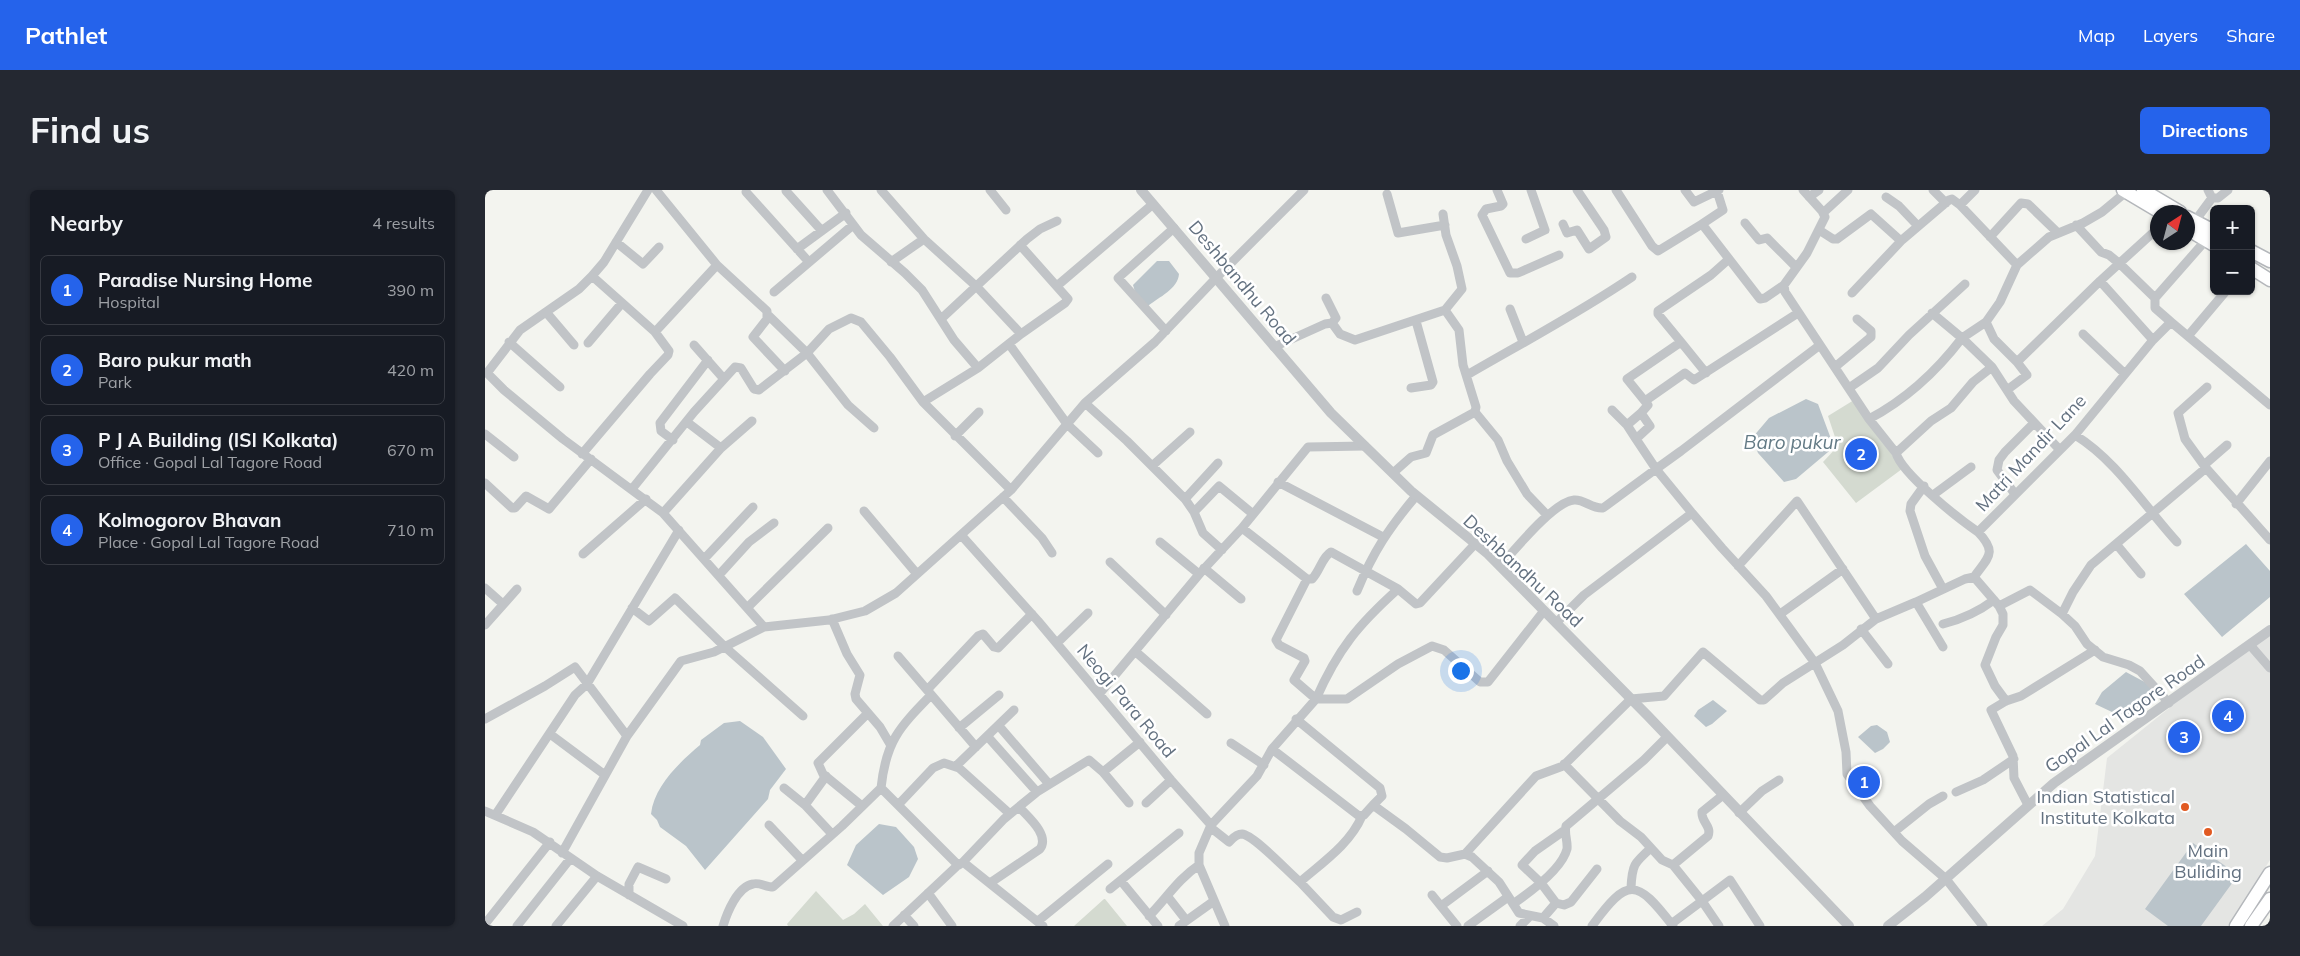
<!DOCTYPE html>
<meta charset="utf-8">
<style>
:root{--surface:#171b24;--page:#242831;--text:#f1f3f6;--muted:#9ea1a6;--line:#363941;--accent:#2563eb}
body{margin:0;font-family:Mulish,sans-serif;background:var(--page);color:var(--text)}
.controls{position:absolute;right:15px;top:15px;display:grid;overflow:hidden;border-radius:8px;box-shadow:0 1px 4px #0004}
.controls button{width:45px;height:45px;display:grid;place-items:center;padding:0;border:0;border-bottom:1px solid var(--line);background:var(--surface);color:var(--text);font:25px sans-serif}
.compass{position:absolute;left:1665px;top:15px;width:45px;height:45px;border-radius:50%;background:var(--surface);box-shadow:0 1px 4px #0004;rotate:36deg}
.you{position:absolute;left:975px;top:480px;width:18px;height:18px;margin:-12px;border:4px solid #fff;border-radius:50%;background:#1a73e8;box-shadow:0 0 0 8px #1a73e833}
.badge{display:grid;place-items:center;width:32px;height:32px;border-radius:50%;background:var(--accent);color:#fff;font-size:16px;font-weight:700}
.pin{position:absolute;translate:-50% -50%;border:2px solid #fff;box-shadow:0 1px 5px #0006}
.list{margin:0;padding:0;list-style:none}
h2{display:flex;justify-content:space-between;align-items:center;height:65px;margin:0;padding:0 20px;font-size:21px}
h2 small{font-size:16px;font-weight:400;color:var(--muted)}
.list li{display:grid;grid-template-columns:32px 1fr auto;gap:15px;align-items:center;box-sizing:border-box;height:70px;margin:0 10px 10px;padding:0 10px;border:1px solid var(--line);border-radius:8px}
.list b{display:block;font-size:19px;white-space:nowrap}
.list p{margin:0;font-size:16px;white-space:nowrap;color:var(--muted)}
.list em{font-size:16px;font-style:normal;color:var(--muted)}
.map{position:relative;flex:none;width:1785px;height:736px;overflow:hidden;border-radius:8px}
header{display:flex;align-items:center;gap:30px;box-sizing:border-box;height:70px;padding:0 25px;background:var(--accent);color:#fff}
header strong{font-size:24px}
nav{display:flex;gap:28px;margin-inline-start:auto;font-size:18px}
.intro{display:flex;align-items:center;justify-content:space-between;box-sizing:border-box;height:120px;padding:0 30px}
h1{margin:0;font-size:35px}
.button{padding:12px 22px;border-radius:8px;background:var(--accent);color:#fff;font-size:18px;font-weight:700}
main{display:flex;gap:30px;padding:0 30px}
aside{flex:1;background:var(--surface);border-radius:8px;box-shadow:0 1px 4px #0004}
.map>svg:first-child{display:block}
.built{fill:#e4e5e3}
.green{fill:#d4dad0}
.water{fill:#bac4ca}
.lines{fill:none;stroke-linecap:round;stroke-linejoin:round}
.primary-casing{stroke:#b4b7bb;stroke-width:15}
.minor{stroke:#c1c4c7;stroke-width:9}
.tertiary{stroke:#c1c4c7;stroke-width:10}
.primary{stroke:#fff;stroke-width:12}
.poi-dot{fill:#e15a22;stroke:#fff;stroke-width:2}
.labels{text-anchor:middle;stroke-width:5;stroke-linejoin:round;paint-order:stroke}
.street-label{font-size:18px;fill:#637180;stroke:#fff}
.poi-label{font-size:18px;fill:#637180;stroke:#fff;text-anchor:end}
.water-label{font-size:19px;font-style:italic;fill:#637a85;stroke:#fff}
</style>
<header>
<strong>Pathlet</strong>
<nav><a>Map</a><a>Layers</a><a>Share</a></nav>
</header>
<div class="intro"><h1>Find us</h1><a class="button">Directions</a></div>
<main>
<aside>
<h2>Nearby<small>4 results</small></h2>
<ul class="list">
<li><span class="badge">1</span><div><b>Paradise Nursing Home</b><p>Hospital</p></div><em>390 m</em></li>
<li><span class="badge">2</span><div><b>Baro pukur math</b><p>Park</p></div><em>420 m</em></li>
<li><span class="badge">3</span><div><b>P J A Building (ISI Kolkata)</b><p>Office · Gopal Lal Tagore Road</p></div><em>670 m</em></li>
<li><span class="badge">4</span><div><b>Kolmogorov Bhavan</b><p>Place · Gopal Lal Tagore Road</p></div><em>710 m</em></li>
</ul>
</aside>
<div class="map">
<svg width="1785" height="736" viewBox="0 0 1785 736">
<rect width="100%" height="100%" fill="#f3f4ef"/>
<path class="built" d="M1785,437V670L1743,736H1557L1578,719L1610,666L1622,568Z"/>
<path class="green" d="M1369,210L1417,279L1371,313L1338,272L1353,256L1343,226Z
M331,701L358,730L369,724L380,714L398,736H303L302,734Z
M620,709L642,736H589L619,709Z"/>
<path class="water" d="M672,71H684L694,84C693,99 674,107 663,116L651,105L648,95Z
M1321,209L1333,214L1349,257L1311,289L1299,292L1273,263L1267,248L1284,228Z
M1761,354L1785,381V407L1737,447L1699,404Z
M1641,482L1669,497V512L1644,530L1610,514L1617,502Z
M1228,510L1242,521L1227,534L1221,537L1209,526L1213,520Z
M255,531L278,547L301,579L285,600L283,609L220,680L201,656L175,637L172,630L166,624C169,596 195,572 215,555L216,550L239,533Z
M1392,535L1402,542L1405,552L1398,559L1390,563L1373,547L1386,536Z
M394,634L411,637L429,657L433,669L424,687L398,705L362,675L371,655Z
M1708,653L1753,685L1716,736H1683L1660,719Z"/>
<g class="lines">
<defs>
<path id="primary" d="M1638,0L1675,22
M1658,0L1695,22
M1702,27L1729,41
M1702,39L1729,55
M1766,61L1785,71
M1766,78L1785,90
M1751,736L1785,683
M1766,736L1785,709"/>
</defs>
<use href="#primary" class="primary-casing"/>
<path class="minor" d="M163,0L119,72L107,86L94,99L35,140L2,183L19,200L78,249L178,323L279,437
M171,0L232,75L282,121V129L268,147L300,181
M396,0L439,49L492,97L536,144L580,113L583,109L535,55
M505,0L521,20
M1012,0L1018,14L1016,16L1001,19L997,25L1025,83H1033L1074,65
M1131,0L1167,56L1173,61L1217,34
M1200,0L1209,12L1234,0
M1318,0L1337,21L1340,27L1322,63L1299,95L1300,102L1384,229L1411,263C1417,284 1474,329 1493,342
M1448,0L1461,13
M301,1L337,41
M1232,1L1238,20L1217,34L1275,109L1280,108L1299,95
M261,2L323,71
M902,4L913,43L960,35
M1324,7L1334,0
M1401,7L1414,16L1433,36
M1727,8H1733L1743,0
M1475,15L1532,75
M1338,23L1363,0
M1710,31L1727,8L1723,0
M1260,33L1274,50L1282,48L1311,77
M1078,34L1082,43L1092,40L1104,59L1121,47L1119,40L1092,0
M1591,35L1616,62L1624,65L1635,74L1670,108
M1334,40L1348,49H1352L1386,24L1416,51
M1505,47L1536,13L1543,14L1573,43
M1041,49L1060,40L1046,0
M131,52L158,74L174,57
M312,59L361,23
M406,72L439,49
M107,86L170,142L232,75
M1615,91L1668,150
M573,95L668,14
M289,102L368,35
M1367,103L1417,50L1464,10L1467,9L1475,15L1490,0
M841,108L851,128L847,133
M1025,119L1038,152
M960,120L974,140L978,175L991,217L990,222L1013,250L1022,271L1042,304L1062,325
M61,122L89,155
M1447,123L1477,148L1501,132L1515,112L1532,75L1564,47L1598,33L1617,22L1641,2
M283,125L322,163L363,215L389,238
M456,129L542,49L555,39L572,31
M1501,132L1509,149L1532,172L1615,91L1672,39
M1686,132L1785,215
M681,141L633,88L689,38
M1598,144L1640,184
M1703,146L1741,101
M24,152L75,197
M1196,152L1173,124V121L1226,85L1244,69
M103,153L137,113
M524,154L582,234L613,263
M209,155L239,189
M789,157L840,134L847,133L855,144L870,150L960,120L977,99L972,76L961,45L958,24
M1350,177L1386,147V141L1372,129
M493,178L536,144
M1221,183L1196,152L1142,189L1163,215L1156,223L1165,236L1151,249L1171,279L1196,261L1335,155
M982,185C1037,153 1094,123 1147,87
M926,198L946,195L948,192L931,131
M1364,198L1393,178L1424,145L1480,94
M1522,200L1542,185L1532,172
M1160,211L1200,183L1209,190L1313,123
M438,212L526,300
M600,213L642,251L700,309L709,322L718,343L737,360
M1127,220L1142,235
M1384,229C1422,209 1451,182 1477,148L1507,177L1529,211L1574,259
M202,232L236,258
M0,244L29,267
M1590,245C1632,271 1659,316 1692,352
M470,246L494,222
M1151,249L1142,235L1156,223
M188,250L176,241L175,233L223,170
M1411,263L1446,231L1466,218L1488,192L1507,177
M97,264L165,184L183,165L184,161L170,142
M1719,275L1742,255
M667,276L705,242
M1721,278L1700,249L1693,223L1722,197
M908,283L926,267L941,263L948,245L990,222
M793,292L898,347
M0,293L27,318H30L41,306L64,319L106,269
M1439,296L1426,314L1425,321L1440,366L1458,399
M147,299L209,222L250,177L256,178L269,199L274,200L322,163L344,139L366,128L376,132L405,167L438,212L493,178L469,150L437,100L420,83L376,45L342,0
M1530,304L1512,280L1514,270L1520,262L1549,233
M1448,305L1486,277
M518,307L557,348L567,363
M700,309L733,273
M1751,314L1785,271
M379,321L432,384
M709,322L734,296L768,324
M178,323L236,258L267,231
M757,338L822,389H827C835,381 837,367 846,362L913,399L931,414L935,413L990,354
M477,346L553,431L686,590L726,635L714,663V675L740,736
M675,352L714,384
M1632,355L1656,384
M98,364L161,309
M220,368L268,317
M625,372L681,425
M1015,376C1029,361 1068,312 1089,310C1099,309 1107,319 1118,318L1171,279L1207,323
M1253,376L1312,311L1391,429
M719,378L756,409
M234,385L264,352L289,333
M1489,387L1514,416L1545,400L1577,424L1590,436L1602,454L1618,467L1644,475L1655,481L1684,513
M822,389L791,450L794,455L819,468L820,471L809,490L831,509C853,459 873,435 913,399
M0,398L18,414
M872,401C888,362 904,338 931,306
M1431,412L1458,457
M1514,416L1518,424V435L1511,447L1500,475L1510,496L1521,511
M263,417L343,338
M147,418L164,431L190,408L240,457L318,526
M1295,424L1358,379
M1577,424L1588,402L1606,375L1721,278L1785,350
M347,429L362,464L375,485L370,504L371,509L395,537L405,554
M1071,433L1099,405L1207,323L1237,358L1281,406L1330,473L1353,521L1361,562L1362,584L1385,616L1417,651L1461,689L1498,736
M1458,434C1478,429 1493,422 1509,410
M0,435L32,399
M1376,439L1403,474
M572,453L603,423
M1765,455L1785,478
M651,462L722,524
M413,466L491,557
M442,500L493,446L498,444L509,457L513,458L547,424
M615,503L716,382L757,338L823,257L880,256
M0,529L60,496L90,477L142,546
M811,529L895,598L897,606L888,615L921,639L955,667L962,668L980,664L987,667L1014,692L1034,723L1058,728L1069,736
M514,536L564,594
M474,538L514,505
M65,544L120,585
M503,547L552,602
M746,553L779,575
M787,559L874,626L879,625L888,615
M1079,574L1135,631L1156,647L1177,670L1188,675L1223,646C1227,636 1216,632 1217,622L1238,605
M471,576L529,520
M618,582L644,613
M299,598L320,615L347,644
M396,598C401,551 414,538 446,505
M1471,602L1498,590L1529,569
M661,613L686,590
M320,615L341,586
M413,615L448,578L459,573L474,578L525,624
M1543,615L1529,588L1528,566L1506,520L1521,511L1536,506L1610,460
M377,616L338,584L333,573L383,523
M0,621L48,642L112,686L198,736
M1254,623L1277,601L1294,590
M11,624L90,505L102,494L194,340
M284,635L317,670
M726,635L772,586L787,559L831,509H862L913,474L947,456L959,460L995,492H1003L1058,422
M725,637L744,652C747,649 751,644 757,644C769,645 803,682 815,692C838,672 865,654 877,626
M1080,640L1050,661L1037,675L1056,693L1071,713L1079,715L1086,712L1112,679
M1409,642L1444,614L1458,606
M77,663L142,546L196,471L229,462L279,437L344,430L380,421L411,403L526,300L600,213L670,152L731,88L819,0
M980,664L1051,586L1078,576L1146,509L1179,506L1218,462L1275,510H1279L1298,493L1358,455L1391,429L1431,412L1480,389L1489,387C1503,367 1513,363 1493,342L1590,245L1668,150L1686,132L1670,118V108L1721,50
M478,672L519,629L552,602L604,570L618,582L655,552
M474,675L478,672L558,736
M1188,675L1217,711L1245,690L1275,736
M636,691L673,736
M815,692L848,727L856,730L872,722
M505,693L555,659C565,645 543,627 534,617
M1146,698C1147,675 1149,673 1166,658
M625,699L694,643
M443,703L467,736
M144,705V694L153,677L181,689
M947,705L972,736
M683,707L701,730
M1028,714C1044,703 1077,679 1082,659C1083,651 1079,644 1081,636L1159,570L1182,547
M956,716L1003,681
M419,725L429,736
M664,726C681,709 693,689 714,675
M1058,728L1071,713
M553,731L623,674
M0,734L65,652
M1186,734L1217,711L1234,736
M32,736L85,669
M71,736L112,686
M238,736C242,723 252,697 268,694C274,692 281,697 288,697L357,636L396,598L473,675L408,736
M694,736L729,711
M983,736L1023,707
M1035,736L1044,727
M1107,736C1143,687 1151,688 1188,736"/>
<path class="tertiary" d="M656,0L846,223L926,301L1003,364L1163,526L1364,736
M1403,736L1440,707L1569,593L1785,440"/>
<use href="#primary" class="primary"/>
</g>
<g class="poi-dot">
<circle cx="1700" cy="617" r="5"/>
<circle cx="1723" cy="642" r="5"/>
</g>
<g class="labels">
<g class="street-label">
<text transform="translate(757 93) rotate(50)" y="6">Deshbandhu Road</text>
<text transform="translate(1546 263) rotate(-47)" y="6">Matri Mandir Lane</text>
<text transform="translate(1038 381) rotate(43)" y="6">Deshbandhu Road</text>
<text transform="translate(641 511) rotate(50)" y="6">Neogi Para Road</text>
<text transform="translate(1640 524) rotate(-35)" y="6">Gopal Lal Tagore Road</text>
</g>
<g class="poi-label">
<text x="1690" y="613">Indian Statistical<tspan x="1690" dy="21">Institute Kolkata</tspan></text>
<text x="1723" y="667" text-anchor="middle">Main<tspan x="1723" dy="21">Buliding</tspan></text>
</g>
<g class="water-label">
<text x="1307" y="259">Baro pukur</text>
</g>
</g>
</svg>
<div class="controls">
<button>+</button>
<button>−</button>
</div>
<svg class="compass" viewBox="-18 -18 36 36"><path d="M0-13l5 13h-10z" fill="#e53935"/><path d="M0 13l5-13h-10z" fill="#9ea1a6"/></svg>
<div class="you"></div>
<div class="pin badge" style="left:1379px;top:592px">1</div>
<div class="pin badge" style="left:1376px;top:264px">2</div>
<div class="pin badge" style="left:1699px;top:547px">3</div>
<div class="pin badge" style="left:1743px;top:526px">4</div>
</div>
</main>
